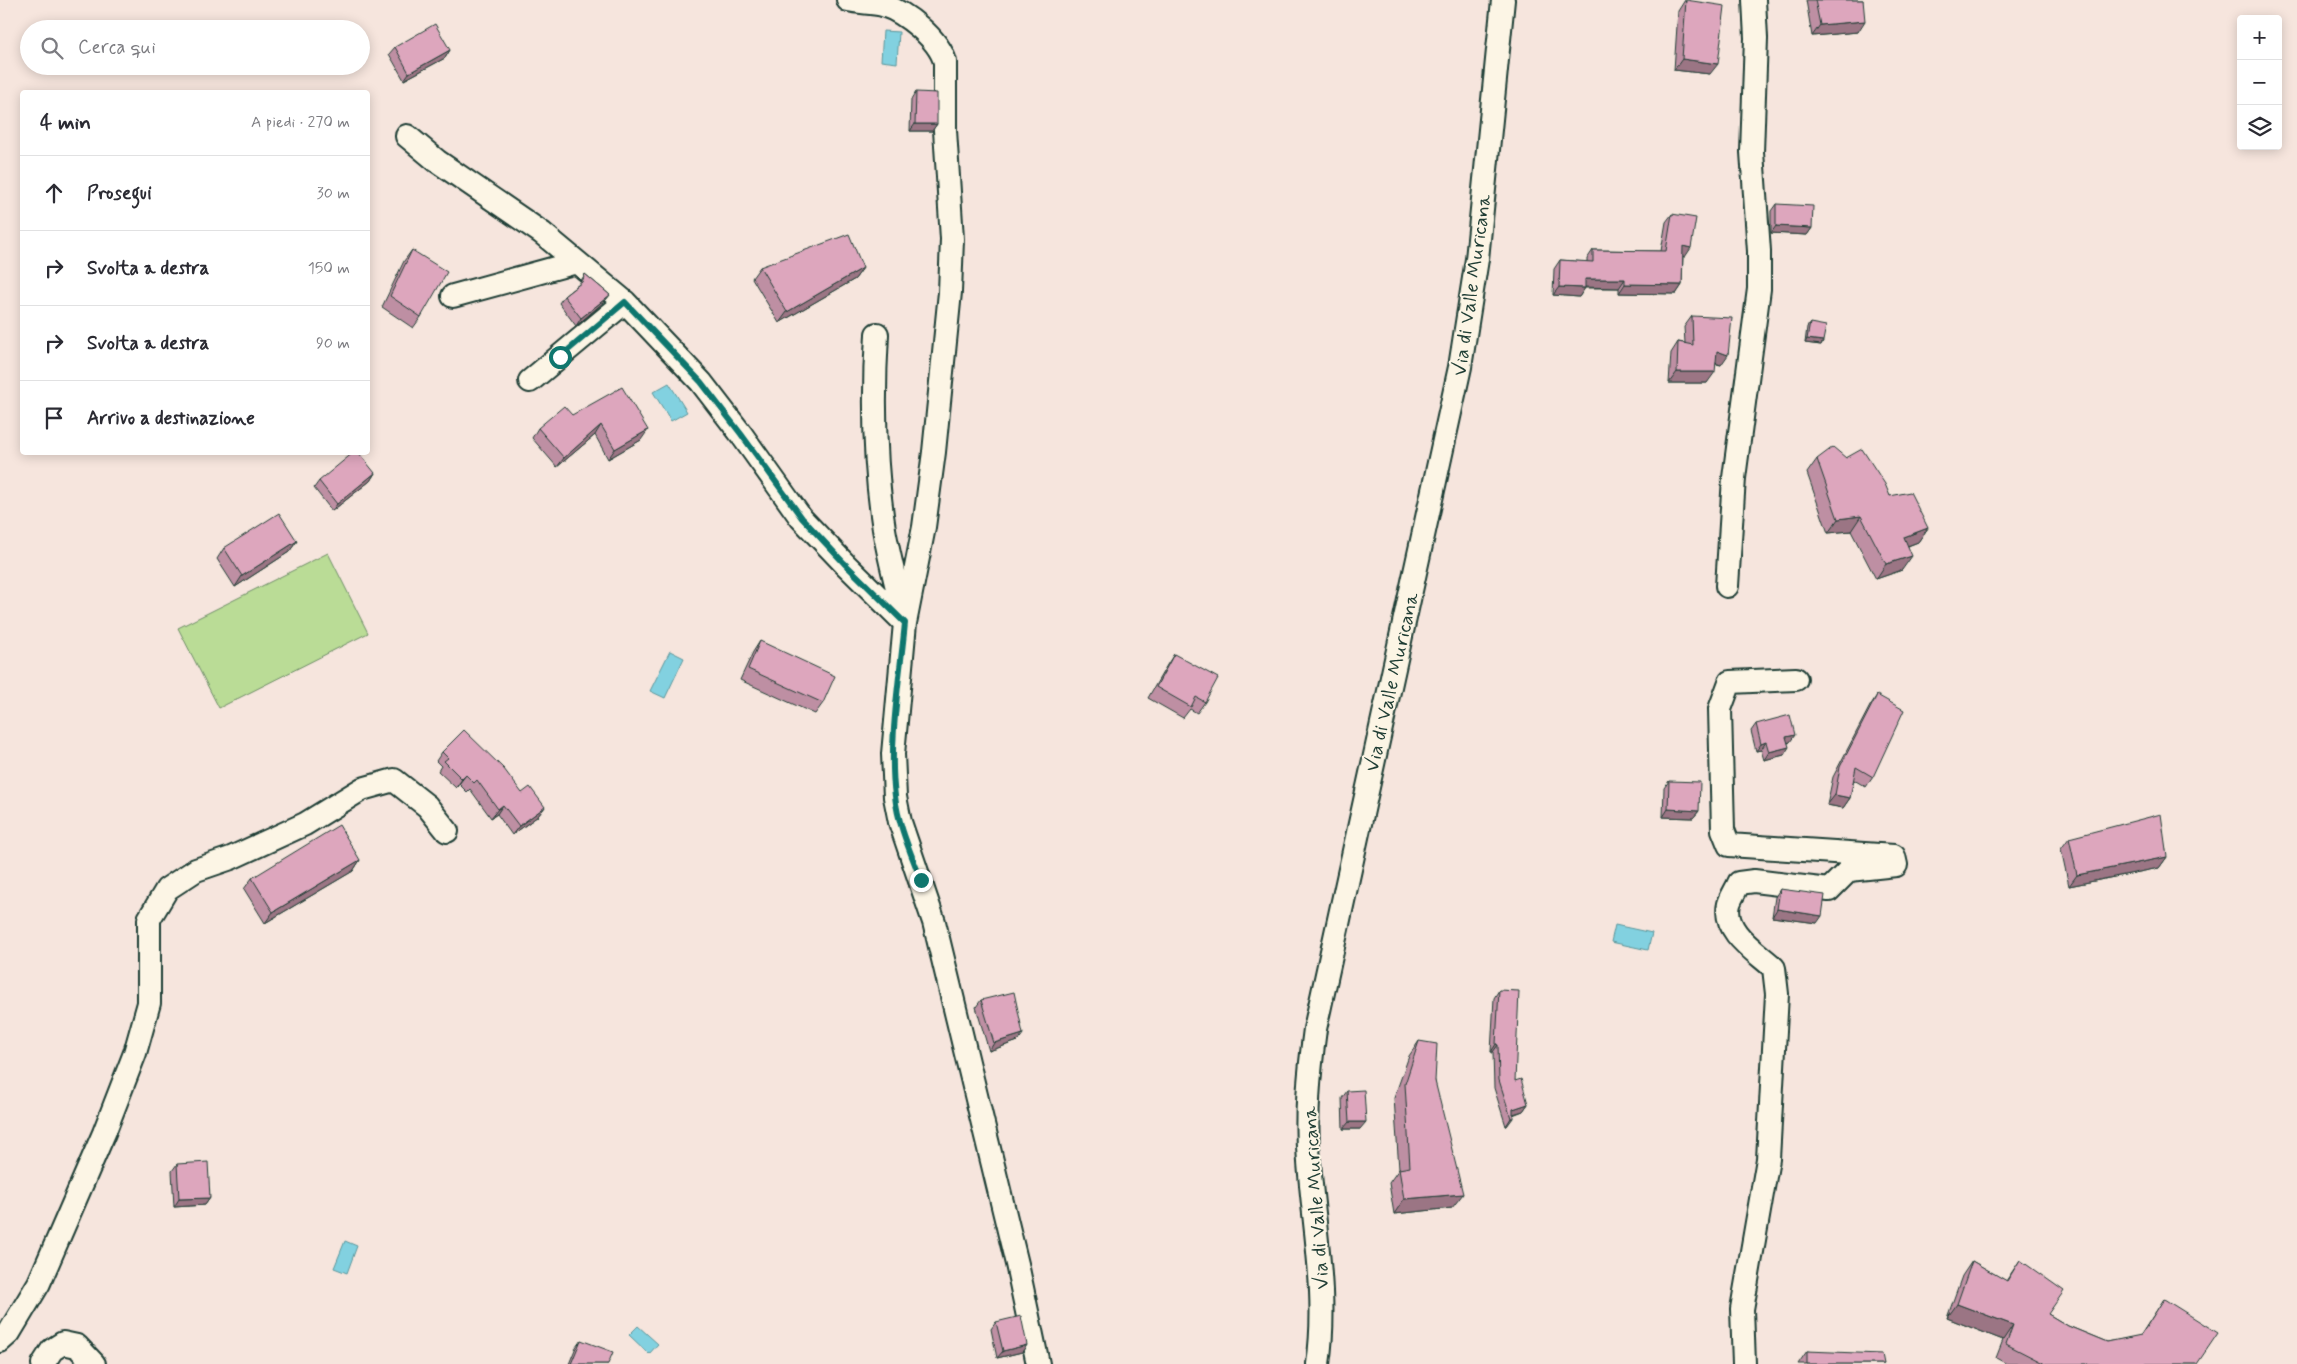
<!DOCTYPE html>
<html lang="it">
<meta charset="utf-8">
<style>
:root{--surface:#fff;--page:#f2f2f3;--text:#2b2b33;--muted:#7c7c81;--line:#e1e1e2}
body{margin:0;font-family:Mynerve,sans-serif;background:var(--page);color:var(--text)}
.controls{position:absolute;right:15px;top:15px;display:grid;overflow:hidden;border-radius:5px;box-shadow:0 2px 12px #0003}
.controls button{width:45px;height:45px;display:grid;place-items:center;padding:0;border:0;border-bottom:1px solid var(--line);background:var(--surface);color:var(--text);font:25px sans-serif}
.stop{position:absolute;width:15px;height:15px;margin:-11px;border:4px solid #0f766e;border-radius:50%;background:#fff}
.stop.end{background:#0f766e;border-color:#fff;box-shadow:0 1px 5px #0008}
.list{margin:0;padding:0;list-style:none}
h2{display:flex;justify-content:space-between;align-items:center;height:65px;margin:0;padding:0 20px;font-size:21px}
h2 small{font-size:16px;font-weight:400;color:var(--muted)}
.list li{display:grid;grid-template-columns:32px 1fr auto;gap:15px;align-items:center;box-sizing:border-box;height:75px;padding:0 20px;border-top:1px solid var(--line)}
.list b{display:block;font-size:19px;white-space:nowrap}
.list em{font-size:16px;font-style:normal;color:var(--muted)}
.icon{flex:none;width:28px;height:28px;fill:none;stroke:currentColor;stroke-width:2;stroke-linecap:round;stroke-linejoin:round}
.map{position:relative;flex:none;width:2297px;height:1364px;overflow:hidden}
.search{position:absolute;background:var(--surface);box-shadow:0 2px 12px #0003;left:20px;top:20px;width:350px;height:55px;display:flex;align-items:center;gap:12px;box-sizing:border-box;padding:0 18px;border-radius:28px;color:var(--muted);font-size:19px}
.panel{position:absolute;background:var(--surface);box-shadow:0 2px 12px #0003;left:20px;top:90px;width:350px;height:365px;border-radius:5px}
.map>svg:first-child{display:block}
.green{fill:#badc96;stroke:#6c8c65}
.water{fill:#82d1e0;stroke:#5a969b}
.lines{fill:none;stroke-linecap:round;stroke-linejoin:round}
.minor-casing{stroke:#1f3d34;stroke-width:26}
.minor{stroke:#fcf5e5;stroke-width:22}
.wall{fill:#be8fa3;stroke:#1f3d34}
.shaded-wall{fill:#9b7484;stroke:#1f3d34}
.building{fill:#dda6bd;stroke:#1f3d34}
.route{stroke:#0f766e;stroke-width:6}
.labels{text-anchor:middle;stroke-width:4;stroke-linejoin:round;paint-order:stroke}
.street-label{font-size:20px;fill:#1f3d34;stroke:#fcf5e5}
</style>
<div class="map">
<svg width="2297" height="1364" viewBox="0 0 2297 1364">
<rect width="100%" height="100%" fill="#f6e5dd"/>
<filter id="ink" filterUnits="userSpaceOnUse"><feTurbulence type="fractalNoise" baseFrequency=".02" numOctaves="2"/><feDisplacementMap in="SourceGraphic" scale="10" xChannelSelector="R" yChannelSelector="G"/><feConvolveMatrix kernelMatrix="1 2 1 2 8 2 1 2 1" color-interpolation-filters="sRGB"/></filter>
<g filter="url(#ink)">
<path class="green" d="M328,553L368,633L219,708L178,628Z"/>
<path class="water" d="M883,31L899,32L897,63L881,61Z
M669,383L687,412L671,421L653,392Z
M670,651L684,658L665,698L650,691Z
M1615,925L1652,933L1648,950L1611,942Z
M345,1241L357,1246L347,1273L334,1268Z
M638,1326L658,1344L649,1354L629,1335Z"/>
<g class="lines">
<defs>
<path id="minor" d="M848,0C859,3 871,2 883,5C905,12 939,39 945,62V130L952,239L950,292L934,452L924,527L905,623
M407,136L437,161L542,233L625,302L701,382L741,434L801,518L844,563L905,623L893,754L895,797L900,822L934,922L1017,1264L1038,1364
M453,296L577,262
M877,334C873,400 874,464 884,529C889,558 897,586 903,615
M530,381L625,302
M1727,586L1734,478L1759,289V251L1752,152L1756,38L1754,0
M0,1341L9,1333L39,1283L104,1133L135,1053L149,1003V919L167,889L196,870L231,858L305,824L362,789L394,780L427,806L447,831
M43,1364L52,1350L63,1343L77,1346L94,1364
M1318,1364C1328,1296 1314,1230 1309,1162C1305,1117 1309,1074 1315,1029L1460,367L1477,259L1503,0
M1744,1364L1742,1309L1768,1159L1777,994L1774,968C1757,952 1722,932 1729,904C1731,897 1736,890 1739,883L1754,881L1829,890L1849,870L1896,865L1894,856L1729,845L1723,830L1720,709L1730,682L1796,679"/>
</defs>
<use href="#minor" class="minor-casing"/>
<use href="#minor" class="minor"/>
</g>
<path class="wall" d="M1685,0L1710,74L1674,70L1678,11Z
M1806,0H1863L1858,32L1812,36Z
M395,47L450,50L445,58L404,80L389,54Z
M916,92L937,124L932,131H910L911,100Z
M1776,204L1812,228L1807,235L1771,233V211Z
M1672,214L1685,257L1683,256L1682,285L1676,294L1619,293V288H1585L1579,297L1553,295L1554,269L1560,260L1587,262V259L1593,250L1661,251L1666,222Z
M412,250L421,317L413,328L382,307L404,261Z
M760,267L863,268L855,279L779,323L752,278Z
M585,274L610,295L604,302L576,326L559,303L564,296L579,284Z
M1692,316L1721,365L1716,364L1707,383H1669L1671,353L1678,342L1685,343L1684,327Z
M1810,323L1823,341L1821,345L1805,343L1807,327Z
M572,415L641,440L608,459L595,435L557,467L532,438L538,428Z
M1846,458L1928,528L1918,542L1908,546L1902,570L1876,579L1851,531L1828,533L1807,473L1817,459Z
M375,473L370,481L332,511L314,488L319,481Z
M297,541L289,552L235,587L217,559L224,548Z
M760,641L823,703L815,714L740,680L753,652Z
M1174,654L1205,702L1197,713L1190,709L1183,718L1148,698L1167,665Z
M1877,695L1873,777L1866,787L1854,780L1850,798L1843,808L1827,805L1833,777L1870,706Z
M1756,724L1790,742L1788,743L1784,755L1764,760L1761,750L1756,751L1751,731Z
M442,752L522,793L545,807L538,816L512,835L497,814L491,818L470,789L467,792L459,784L456,788L438,771L441,766L436,761Z
M1669,781L1699,811L1693,818L1663,817L1664,788Z
M2069,838L2167,857L2159,868L2069,886L2061,849Z
M360,860L353,871L265,923L244,889L252,878Z
M1780,889L1817,923L1772,917L1775,897Z
M1499,990L1515,1081L1528,1104L1523,1111L1513,1115L1507,1126H1506L1494,1088L1493,1052H1491L1494,998Z
M981,1000L1018,1041L989,1051L976,1007Z
M1419,1041L1435,1081L1452,1208L1394,1214L1389,1183L1399,1169L1394,1098L1409,1056Z
M1347,1091L1360,1129H1343L1342,1098Z
M177,1164L210,1198L205,1205L174,1207L172,1171Z
M2020,1260L2048,1314L2068,1326L2107,1342L2140,1336L2164,1299L2197,1364H2007L1996,1358L2003,1340L1947,1318L1962,1276L1972,1261L2006,1281Z
M996,1322L1027,1345L1022,1352L997,1358L991,1329Z
M581,1340L608,1364H569L576,1347Z
M1807,1351L1884,1364H1798Z"/>
<path class="shaded-wall" d="M1865,21L1858,32L1812,36L1820,25Z
M450,50L445,58L404,80L409,73Z
M1682,59L1718,64L1710,74L1674,70Z
M915,124H937L932,131H910Z
M1776,226L1812,228L1807,235L1771,233Z
M1683,246L1691,248L1685,257L1677,255Z
M863,268L855,279L779,323L787,312Z
M1585,279H1625L1619,288L1579,287Z
M1625,284L1682,285L1676,294L1619,293Z
M1559,287L1585,288L1579,297L1553,295Z
M610,295L604,302L576,326L581,318Z
M1807,339L1823,341L1821,345L1805,343Z
M1717,351L1728,355L1721,365L1709,361Z
M1677,372H1715L1707,383H1669Z
M601,425L595,435L557,467L564,458Z
M648,430L641,440L608,459L615,449Z
M375,473L370,481L332,511L337,504Z
M1861,516L1851,531L1828,533L1838,519Z
M1928,528L1918,542L1894,551L1904,537Z
M297,541L289,552L235,587L242,576Z
M1912,556L1902,570L1876,579L1886,564Z
M1795,735L1790,742L1781,745L1786,737Z
M1766,742L1761,750L1756,751L1761,744Z
M1789,747L1784,755L1764,760L1769,752Z
M466,775L459,784L456,788L462,779Z
M1835,795L1850,798L1843,808L1827,805Z
M503,805L497,814L491,818L498,809Z
M545,807L538,816L512,835L519,826Z
M1668,809L1699,811L1693,818L1663,817Z
M2167,857L2159,868L2069,886L2077,875Z
M360,860L353,871L265,923L273,912Z
M1777,909L1822,916L1817,923L1772,917Z
M1023,1034L1018,1041L989,1051L994,1043Z
M1496,1044L1498,1045L1493,1052H1491Z
M1528,1104L1523,1111L1510,1115L1513,1109Z
M1511,1118H1513L1507,1126H1506Z
M1349,1122H1366L1360,1129H1343Z
M1463,1194L1452,1208L1394,1214L1404,1199Z
M210,1198L205,1205L174,1207L179,1199Z
M1957,1304L2013,1325L2003,1340L1947,1318Z
M1027,1345L1022,1352L997,1358L1003,1351Z"/>
<path class="building" d="M1686,0L1725,6L1718,64L1682,59Z
M1815,0H1863L1865,21L1820,25Z
M435,24L450,50L409,73L395,47Z
M916,92L937,93V124H915Z
M1776,204L1813,206L1812,228L1776,226Z
M1672,214L1696,218L1691,248L1683,246L1682,285L1625,284V279H1585V288L1559,287L1560,260L1593,262V250L1666,251Z
M849,234L863,268L787,312L760,267Z
M412,250L447,272L421,317L390,296Z
M585,274L610,295L581,318L564,296L582,282Z
M1692,316L1732,318L1728,355L1717,351L1715,372H1677L1678,342L1693,345Z
M1810,323L1826,326L1823,341L1807,339Z
M622,387L648,430L615,449L601,425L564,458L538,428L564,406L572,415Z
M1833,447L1846,458L1862,449L1885,484L1890,496L1910,492L1928,528L1904,537L1912,556L1886,564L1861,516L1838,519L1817,459Z
M354,452H358L375,473L337,504L319,481Z
M279,513L297,541L242,576L224,548Z
M760,641L835,676L823,703L748,669Z
M1174,654L1218,678L1205,702L1196,697L1191,707L1156,687Z
M1877,695L1904,710L1873,777L1856,767L1850,798L1835,795L1840,767Z
M1790,715L1795,735L1786,737L1789,747L1769,752L1766,742L1761,744L1756,724Z
M464,730L504,769L522,793L530,787L545,807L519,826L503,805L498,809L477,780L474,783L466,775L462,779L444,761L448,758L442,752Z
M1669,781L1700,782L1699,811L1668,809Z
M2161,814L2167,857L2077,875L2069,838Z
M339,825L360,860L273,912L252,878Z
M1780,889L1825,895L1822,916L1777,909Z
M1499,990L1519,991L1515,1081L1521,1079L1528,1104L1513,1109V1118H1511L1499,1080L1498,1045L1496,1044Z
M1014,992L1023,1034L994,1043L981,1000Z
M1419,1041L1437,1044L1435,1081L1463,1194L1404,1199L1399,1169L1410,1167L1405,1084Z
M1364,1090L1366,1122H1349L1347,1091Z
M208,1162L210,1198L179,1199L177,1164Z
M2020,1260L2064,1291L2048,1314L2068,1326L2107,1342L2141,1335L2164,1299L2218,1333L2197,1364H2045L2006,1344L2013,1325L1957,1304L1972,1261L2007,1281Z
M1021,1316L1027,1345L1003,1351L996,1322Z
M581,1340L613,1352L608,1364H571Z
M1807,1351L1882,1354L1884,1364H1807Z"/>
</g>
<g class="lines" filter="url(#ink)">
<path class="route" d="M560,357L625,302L701,382L741,434L802,518L844,563L905,623C900,677 888,742 895,796C898,825 911,853 921,880"/>
</g>
<g class="labels">
<g class="street-label">
<text transform="translate(1471 285) rotate(-82)" y="7">Via di Valle Muricana</text>
<text transform="translate(1391 682) rotate(-77)" y="7">Via di Valle Muricana</text>
<text transform="translate(1315 1198) rotate(-94)" y="7">Via di Valle Muricana</text>
</g>
</g>
</svg>
<div class="controls">
<button>+</button>
<button>−</button>
<button><svg class="icon" aria-label="layers" viewBox="0 0 24 24"><path d="M12 4l9 5-9 5-9-5zM3 14l9 5 9-5"/></svg></button>
</div>
<div class="stop" style="left:560px;top:357px"></div>
<div class="stop end" style="left:921px;top:880px"></div>
<div class="search"><svg class="icon" aria-label="search" viewBox="0 0 24 24"><circle cx="10" cy="10" r="6"/><path d="M15 15l6 6"/></svg>Cerca qui</div>
<section class="panel">
<h2>4 min<small>A piedi · 270 m</small></h2>
<ul class="list">
<li><svg class="icon" aria-label="ahead" viewBox="0 0 24 24"><path d="M12 20V5M6 11l6-6 6 6"/></svg><div><b>Prosegui</b></div><em>30 m</em></li>
<li><svg class="icon" aria-label="right" viewBox="0 0 24 24"><path d="M7 20v-9h11M14 6l5 5-5 5"/></svg><div><b>Svolta a destra</b></div><em>150 m</em></li>
<li><svg class="icon" aria-label="right" viewBox="0 0 24 24"><path d="M7 20v-9h11M14 6l5 5-5 5"/></svg><div><b>Svolta a destra</b></div><em>90 m</em></li>
<li><svg class="icon" aria-label="arrive" viewBox="0 0 24 24"><path d="M6 21V4h12l-3 4 3 4H6"/></svg><div><b>Arrivo a destinazione</b></div></li>
</ul>
</section>
</div>
